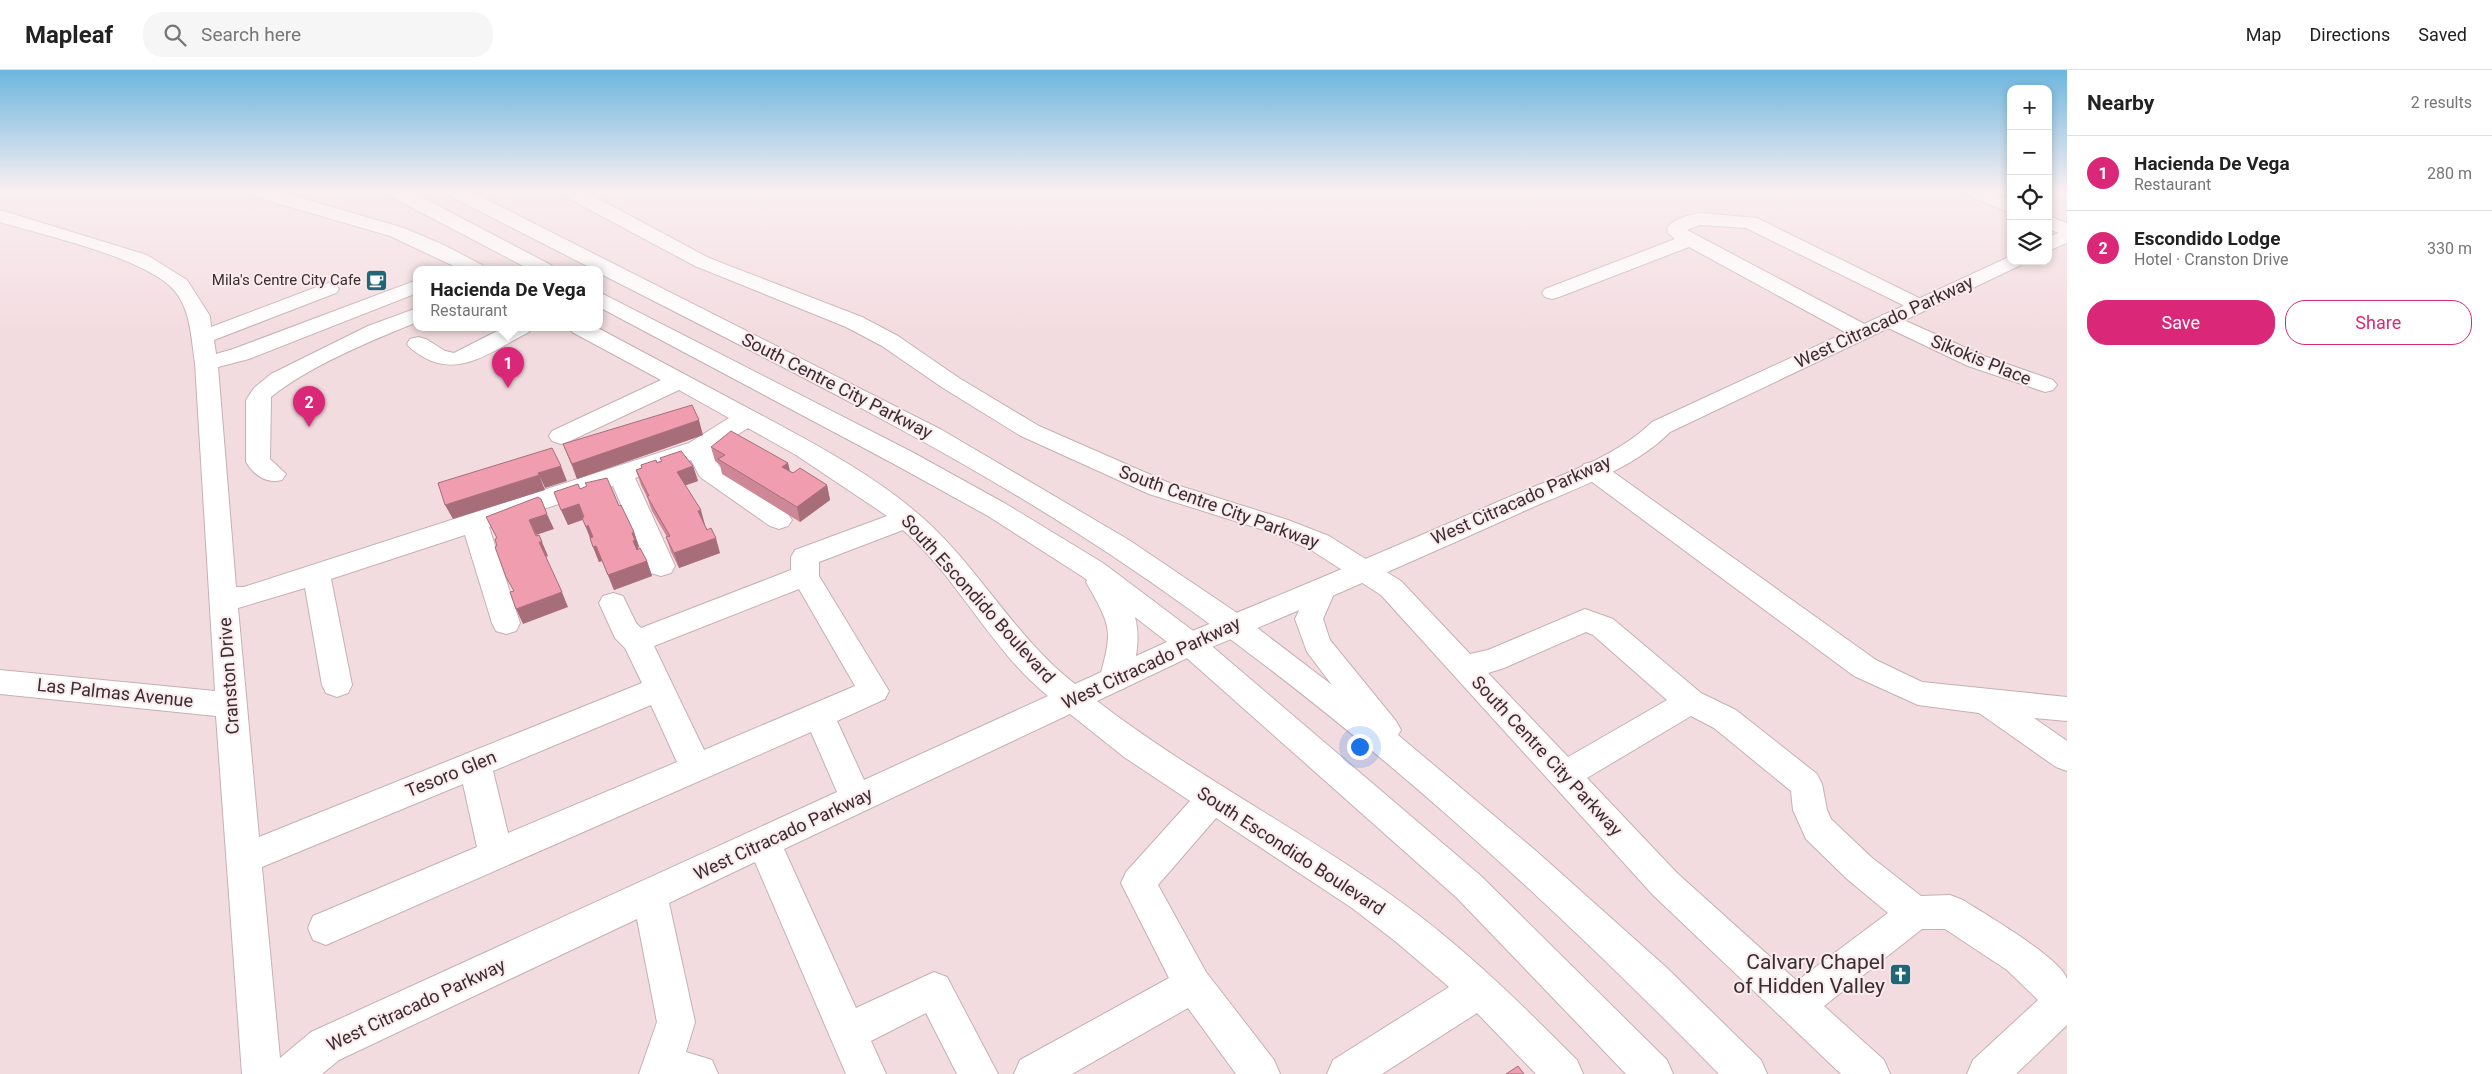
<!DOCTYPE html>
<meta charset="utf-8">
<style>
:root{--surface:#fff;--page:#f6f6f6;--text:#222;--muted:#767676;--line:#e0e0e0;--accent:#db2777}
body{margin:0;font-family:Roboto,sans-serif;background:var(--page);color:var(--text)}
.controls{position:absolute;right:15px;top:15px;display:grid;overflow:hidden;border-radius:10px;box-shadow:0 2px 8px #0003}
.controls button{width:45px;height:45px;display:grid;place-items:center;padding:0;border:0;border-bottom:1px solid var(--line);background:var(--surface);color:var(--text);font:25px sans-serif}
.you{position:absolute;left:1359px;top:676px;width:18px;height:18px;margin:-12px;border:4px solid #fff;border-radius:50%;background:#1a73e8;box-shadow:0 0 0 8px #1a73e833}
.badge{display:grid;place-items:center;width:32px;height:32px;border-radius:50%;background:var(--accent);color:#fff;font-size:16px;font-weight:700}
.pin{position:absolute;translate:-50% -41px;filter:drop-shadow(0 1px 2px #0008)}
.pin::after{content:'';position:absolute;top:26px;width:18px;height:15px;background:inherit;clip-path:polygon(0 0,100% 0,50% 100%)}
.popup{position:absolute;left:413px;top:196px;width:190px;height:65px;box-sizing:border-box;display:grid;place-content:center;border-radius:10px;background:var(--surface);filter:drop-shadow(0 1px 4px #0005);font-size:16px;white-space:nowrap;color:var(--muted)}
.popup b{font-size:19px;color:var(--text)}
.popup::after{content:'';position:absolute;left:50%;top:100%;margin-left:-10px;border:10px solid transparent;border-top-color:var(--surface)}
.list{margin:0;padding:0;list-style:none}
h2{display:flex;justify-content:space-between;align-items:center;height:65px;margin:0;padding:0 20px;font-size:21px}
h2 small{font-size:16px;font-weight:400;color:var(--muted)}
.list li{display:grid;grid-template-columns:32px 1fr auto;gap:15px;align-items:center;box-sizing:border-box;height:75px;padding:0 20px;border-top:1px solid var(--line)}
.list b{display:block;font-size:19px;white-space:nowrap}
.list p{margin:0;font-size:16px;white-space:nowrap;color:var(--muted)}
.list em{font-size:16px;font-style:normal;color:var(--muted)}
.actions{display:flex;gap:10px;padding:15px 20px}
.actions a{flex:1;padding:11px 0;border:1px solid var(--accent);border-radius:20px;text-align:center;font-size:18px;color:var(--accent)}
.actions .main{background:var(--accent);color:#fff}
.icon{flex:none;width:28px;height:28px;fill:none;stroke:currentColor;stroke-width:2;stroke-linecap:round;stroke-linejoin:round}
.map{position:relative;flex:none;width:2067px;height:1004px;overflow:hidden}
header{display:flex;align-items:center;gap:30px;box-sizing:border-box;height:70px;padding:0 25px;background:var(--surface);border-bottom:1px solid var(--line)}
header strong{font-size:24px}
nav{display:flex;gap:28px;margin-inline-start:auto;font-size:18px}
.search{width:350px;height:45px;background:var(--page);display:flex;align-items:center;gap:12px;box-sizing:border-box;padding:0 18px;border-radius:20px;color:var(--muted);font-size:19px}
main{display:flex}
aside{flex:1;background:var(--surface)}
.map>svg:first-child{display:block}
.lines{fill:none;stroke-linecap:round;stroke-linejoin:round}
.minor-casing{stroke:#c5b0b4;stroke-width:2}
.major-casing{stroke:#c5b0b4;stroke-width:2}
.highway-casing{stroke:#c5b0b4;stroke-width:2}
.minor{fill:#fff;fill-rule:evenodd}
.major{fill:#fff;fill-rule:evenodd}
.highway{fill:#fff;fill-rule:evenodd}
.wall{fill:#ce8796}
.shaded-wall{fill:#a76e7a}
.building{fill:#ef9daf;stroke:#a76e7a}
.labels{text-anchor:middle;stroke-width:4;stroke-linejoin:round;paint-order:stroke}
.far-poi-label{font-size:15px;fill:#362e30;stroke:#fdeaee;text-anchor:end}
.street-label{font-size:18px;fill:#362e30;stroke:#fdeaee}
.near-poi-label{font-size:21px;fill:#362e30;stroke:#fdeaee;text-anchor:end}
</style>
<header>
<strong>Mapleaf</strong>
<div class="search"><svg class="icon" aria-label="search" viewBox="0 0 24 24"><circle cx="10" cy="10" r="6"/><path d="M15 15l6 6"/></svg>Search here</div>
<nav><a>Map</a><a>Directions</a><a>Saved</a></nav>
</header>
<main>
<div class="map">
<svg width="2067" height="1004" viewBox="0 0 2067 1004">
<rect width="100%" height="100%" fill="#f3dce0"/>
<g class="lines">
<defs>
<path id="minor" d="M250,122H281L404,158L444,175L482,195L485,199H460L390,166L252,126Z
M562,122H586L709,188L862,247L898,266L959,308L1039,356L1167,412L1288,450L1329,466L1401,511L1470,584L1488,580L1585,539L1613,549L1701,623L1736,640L1817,704L1822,714L1827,740L1831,749L1871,787L1921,826L1950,825L1963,830C1983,843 2061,888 2067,909C2067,922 2067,941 2067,955L2016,1004H1967L1973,990L2038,930L2007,900L1945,859H1922L1824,936L1884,990L1890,1004H1841L1653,825L1381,525L1311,480L1270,462L1149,424L1021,366L943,318L882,276L846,257L695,196L564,126ZM1586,562L1593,565L1667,630L1568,687L1488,603L1504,598ZM1691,646L1714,658L1791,721L1793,740L1806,769L1847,809L1888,843L1797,911L1677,803L1587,708Z
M1967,122H1993L2011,130V143L1969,126Z
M0,140L147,185L187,210L210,246L211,257L322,215L329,213L336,215L339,219L336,223L214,270L216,284L233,279L417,210V223L249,289L218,297L236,517H244L689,373L729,348L679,320L570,371L561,374L552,371L549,366L552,361L661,310L572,262L569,257H596C650,286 705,315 759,344C813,373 870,403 916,442C976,492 1013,566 1075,614L1180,566L1190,563L1200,566L1205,574L1200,582L1097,631C1200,710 1318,768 1421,847C1477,890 1527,940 1577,990L1583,1004H1536L1477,943L1382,1004H1327L1333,990L1449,917L1395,871L1352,838L1216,748L1158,815L1206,902L1274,990L1280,1004H1236L1188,938L1072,1004H1014L1020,990L1169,908L1121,813L1126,802L1190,731L1124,687L1070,644L784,779L856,938L934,902L947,907L998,1004H957L926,943L871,971L886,1004H846L755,792L669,833L695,952L686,982L712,990L718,1004H639L657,952L637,849L339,990L322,1004H242L216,646L0,624V600L215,621L195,293C191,268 191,236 171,217C138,186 46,166 0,152ZM748,358L796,385L887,446L795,480L791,487V500L641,558L636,553L623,526L613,523L603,526L599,533L615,568L625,578L642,613L259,767L238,538L305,518L322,615L326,623L337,627L348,623L352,615L331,509L465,465L492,553L496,561L506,564L516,561L520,553L489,457L613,416L651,503L661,506L671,503L675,496L635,408L691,390L700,407L770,456L779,459L788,456L792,450L788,444L719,396L712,381ZM903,460C958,508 991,580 1048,626L864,710L837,651L885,629L889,621L819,506V492ZM799,519L855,616L704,680L654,576ZM651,635L677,692L508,763L493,701ZM811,662L837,722L311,962L280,988L262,797L463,714L477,777L313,846L308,858L313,870L326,875Z
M1700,143L1757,148L1925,231L1929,235L1925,239L1918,241L1911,239L1746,158L1700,155L1687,160L1870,257L1873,262L1870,267L1862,269L1854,267L1689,177L1559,227L1552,229L1545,227L1542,223L1545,219L1675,169L1668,163L1667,158C1675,147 1688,146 1700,143Z
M2048,146L2067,153V166L2048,159Z
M417,238V252C373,270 307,297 271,327L270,389L286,404L282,410C266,414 254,405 246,392V330L254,318L271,304L368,256Z
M1890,244L1984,286L2053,310L2057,315L2053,320L2045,322L1968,296L1882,255L1879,250L1882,245Z
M505,257H532L529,262C497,278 461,308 425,288C419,284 411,280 407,274L410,269L418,267L426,269L445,281L454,283Z
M1593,392L1602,394L1876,590L1922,612L2067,627V651L2034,648L2067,671V701L2056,697L1979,643L1918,635L1854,606L1584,406L1580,400L1584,394Z"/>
<path id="major" d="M2067,160V173L2048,181V167Z
M2011,186V191H2024L2021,195L1670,362C1633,400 1568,421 1520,443C1414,491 1308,537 1200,582L1190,585L1180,582L1175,574L1180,566C1288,522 1395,477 1502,430C1550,409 1615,389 1652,352Z"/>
<path id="highway" d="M388,122H412L551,195L554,199H529L390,126Z
M448,122H472L942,360L1129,470L1243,547L1332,615L1307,582L1295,549L1312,512L1322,509L1332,512L1336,519L1323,549L1330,570L1396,651L1401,660L1398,665L1535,780L1667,898L1761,990L1767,1004H1719C1533,814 1333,633 1111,485C949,377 772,292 599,203V199H593L450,126Z
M599,222L912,382L1006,434L1103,493L1200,566L1481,806L1667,990L1673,1004H1626L1457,828L1180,582L1135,547C1141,570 1136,597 1125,618L1114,622L1103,618L1099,610C1113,559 1112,558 1086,512L1087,510L1083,507L988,446L894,394L599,237Z"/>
</defs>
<use href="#minor" class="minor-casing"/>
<use href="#major" class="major-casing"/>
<use href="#highway" class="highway-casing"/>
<use href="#minor" class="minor"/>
<use href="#major" class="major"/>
<use href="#highway" class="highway"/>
</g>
<path class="wall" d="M703,365L577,409L563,374Z
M711,377L788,393L790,401L793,403L827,415L830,430L800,452L722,404L720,395L715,391Z
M660,388L693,396L698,411L685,415L705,455L707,460L720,483L679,498L671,482L666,467H667L652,441L647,427L641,415L636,400L642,398L641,395L661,391Z
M580,419L619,436L634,462L639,477H638V479L647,491L652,506L614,520L602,491L599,492L583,450L568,455L554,422Z"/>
<path class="shaded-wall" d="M699,350L703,365L577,409L572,394Z
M788,393L791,407L782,397Z
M561,396L567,411L545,418L538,403Z
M693,396L698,411L681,417L677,402Z
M539,405L545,420L453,449L445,435Z
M827,415L830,430L800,452L797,437Z
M579,434L584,449L568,455L561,440Z
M701,440L705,455L703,456L698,441Z
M547,444L554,459L536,465L529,450Z
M588,455L594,470L592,472L586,457Z
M634,462L639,477H638L640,485H638L633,471L632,463Z
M539,465L548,486L546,487L539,472Z
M716,468L720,483L679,498L674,483Z
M596,476L602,491L599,492L593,477Z
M647,491L652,506L614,520L608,505Z
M562,522L568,537L523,554L516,539Z"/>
<path class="building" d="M692,335L699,350L572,394L563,374Z
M731,361L788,393L782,397L793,403L800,398L827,415L797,437L718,389L725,385L711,377Z
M552,378L561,396L538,403L539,405L445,435L438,413Z
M681,381L693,396L677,402L701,440L698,441L707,460L711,458L716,468L674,483L666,467L670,466L647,426H649L636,400L642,398L641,395L656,390L657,393L662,391L660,388Z
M607,408L619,436L621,435L634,462L632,463L635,470L633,471L637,480L640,478L647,491L608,505L596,476L593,477L590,468L593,467L588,455L586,457L582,448L584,447L579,434L561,440L554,422L578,414L580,419L587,416L585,413Z
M538,427L541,429L547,444L529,450L536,466L539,465L542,472H539L562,522L516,539L510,522L514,521L506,507L495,477L497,476L495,469L497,468L486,447Z
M1518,996L1524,1004H1506Z"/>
<linearGradient id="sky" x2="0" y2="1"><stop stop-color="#6cb6df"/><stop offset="0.46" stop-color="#faeff1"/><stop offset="1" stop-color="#faeff1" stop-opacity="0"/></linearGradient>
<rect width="2067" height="263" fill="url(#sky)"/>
<defs>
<symbol id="cafe-square" viewBox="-11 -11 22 22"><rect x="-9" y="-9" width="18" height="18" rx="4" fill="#206676" stroke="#fdeaee"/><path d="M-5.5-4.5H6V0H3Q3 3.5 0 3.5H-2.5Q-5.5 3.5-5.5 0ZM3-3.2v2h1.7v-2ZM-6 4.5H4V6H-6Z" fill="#fff"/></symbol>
<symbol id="church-square" viewBox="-11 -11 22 22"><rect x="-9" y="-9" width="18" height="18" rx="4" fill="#206676" stroke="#fdeaee"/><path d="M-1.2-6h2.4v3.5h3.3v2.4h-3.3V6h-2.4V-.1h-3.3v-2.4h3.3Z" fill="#fff"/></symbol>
</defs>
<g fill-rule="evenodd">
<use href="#cafe-square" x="364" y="198" width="25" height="25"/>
<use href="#church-square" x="1888" y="892" width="25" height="25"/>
</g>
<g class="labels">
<g class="far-poi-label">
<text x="361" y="215">Mila's Centre City Cafe</text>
</g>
<g class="street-label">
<text transform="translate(1884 252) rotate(-25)" y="6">West Citracado Parkway</text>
<text transform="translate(1981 290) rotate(22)" y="6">Sikokis Place</text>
<text transform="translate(837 316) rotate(27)" y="6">South Centre City Parkway</text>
<text transform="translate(1521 430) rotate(-24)" y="6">West Citracado Parkway</text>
<text transform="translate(1219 437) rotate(20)" y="6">South Centre City Parkway</text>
<text transform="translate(978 529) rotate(48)" y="6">South Escondido Boulevard</text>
<text transform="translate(1151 593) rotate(-25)" y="6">West Citracado Parkway</text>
<text transform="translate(229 606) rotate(-94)" y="6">Cranston Drive</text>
<text transform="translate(115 623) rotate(6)" y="6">Las Palmas Avenue</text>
<text transform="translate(1547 686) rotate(47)" y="6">South Centre City Parkway</text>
<text transform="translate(451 704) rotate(-22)" y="6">Tesoro Glen</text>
<text transform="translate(783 764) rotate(-25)" y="6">West Citracado Parkway</text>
<text transform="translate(1291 781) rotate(33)" y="6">South Escondido Boulevard</text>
<text transform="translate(416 935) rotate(-25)" y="6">West Citracado Parkway</text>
</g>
<g class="near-poi-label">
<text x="1885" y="899">Calvary Chapel<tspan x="1885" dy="24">of Hidden Valley</tspan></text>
</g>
</g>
</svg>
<div class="controls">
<button>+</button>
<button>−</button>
<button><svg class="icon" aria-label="locate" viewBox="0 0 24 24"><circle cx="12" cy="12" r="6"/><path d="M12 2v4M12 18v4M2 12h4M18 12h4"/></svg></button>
<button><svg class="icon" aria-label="layers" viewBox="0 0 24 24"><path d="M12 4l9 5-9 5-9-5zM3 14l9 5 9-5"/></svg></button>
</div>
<div class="you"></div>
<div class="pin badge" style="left:508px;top:318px">1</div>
<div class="popup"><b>Hacienda De Vega</b>Restaurant</div>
<div class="pin badge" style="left:309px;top:357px">2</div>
</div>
<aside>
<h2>Nearby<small>2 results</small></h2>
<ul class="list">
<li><span class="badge">1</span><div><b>Hacienda De Vega</b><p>Restaurant</p></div><em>280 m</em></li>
<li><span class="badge">2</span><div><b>Escondido Lodge</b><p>Hotel · Cranston Drive</p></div><em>330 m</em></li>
</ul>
<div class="actions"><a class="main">Save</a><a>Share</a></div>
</aside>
</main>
